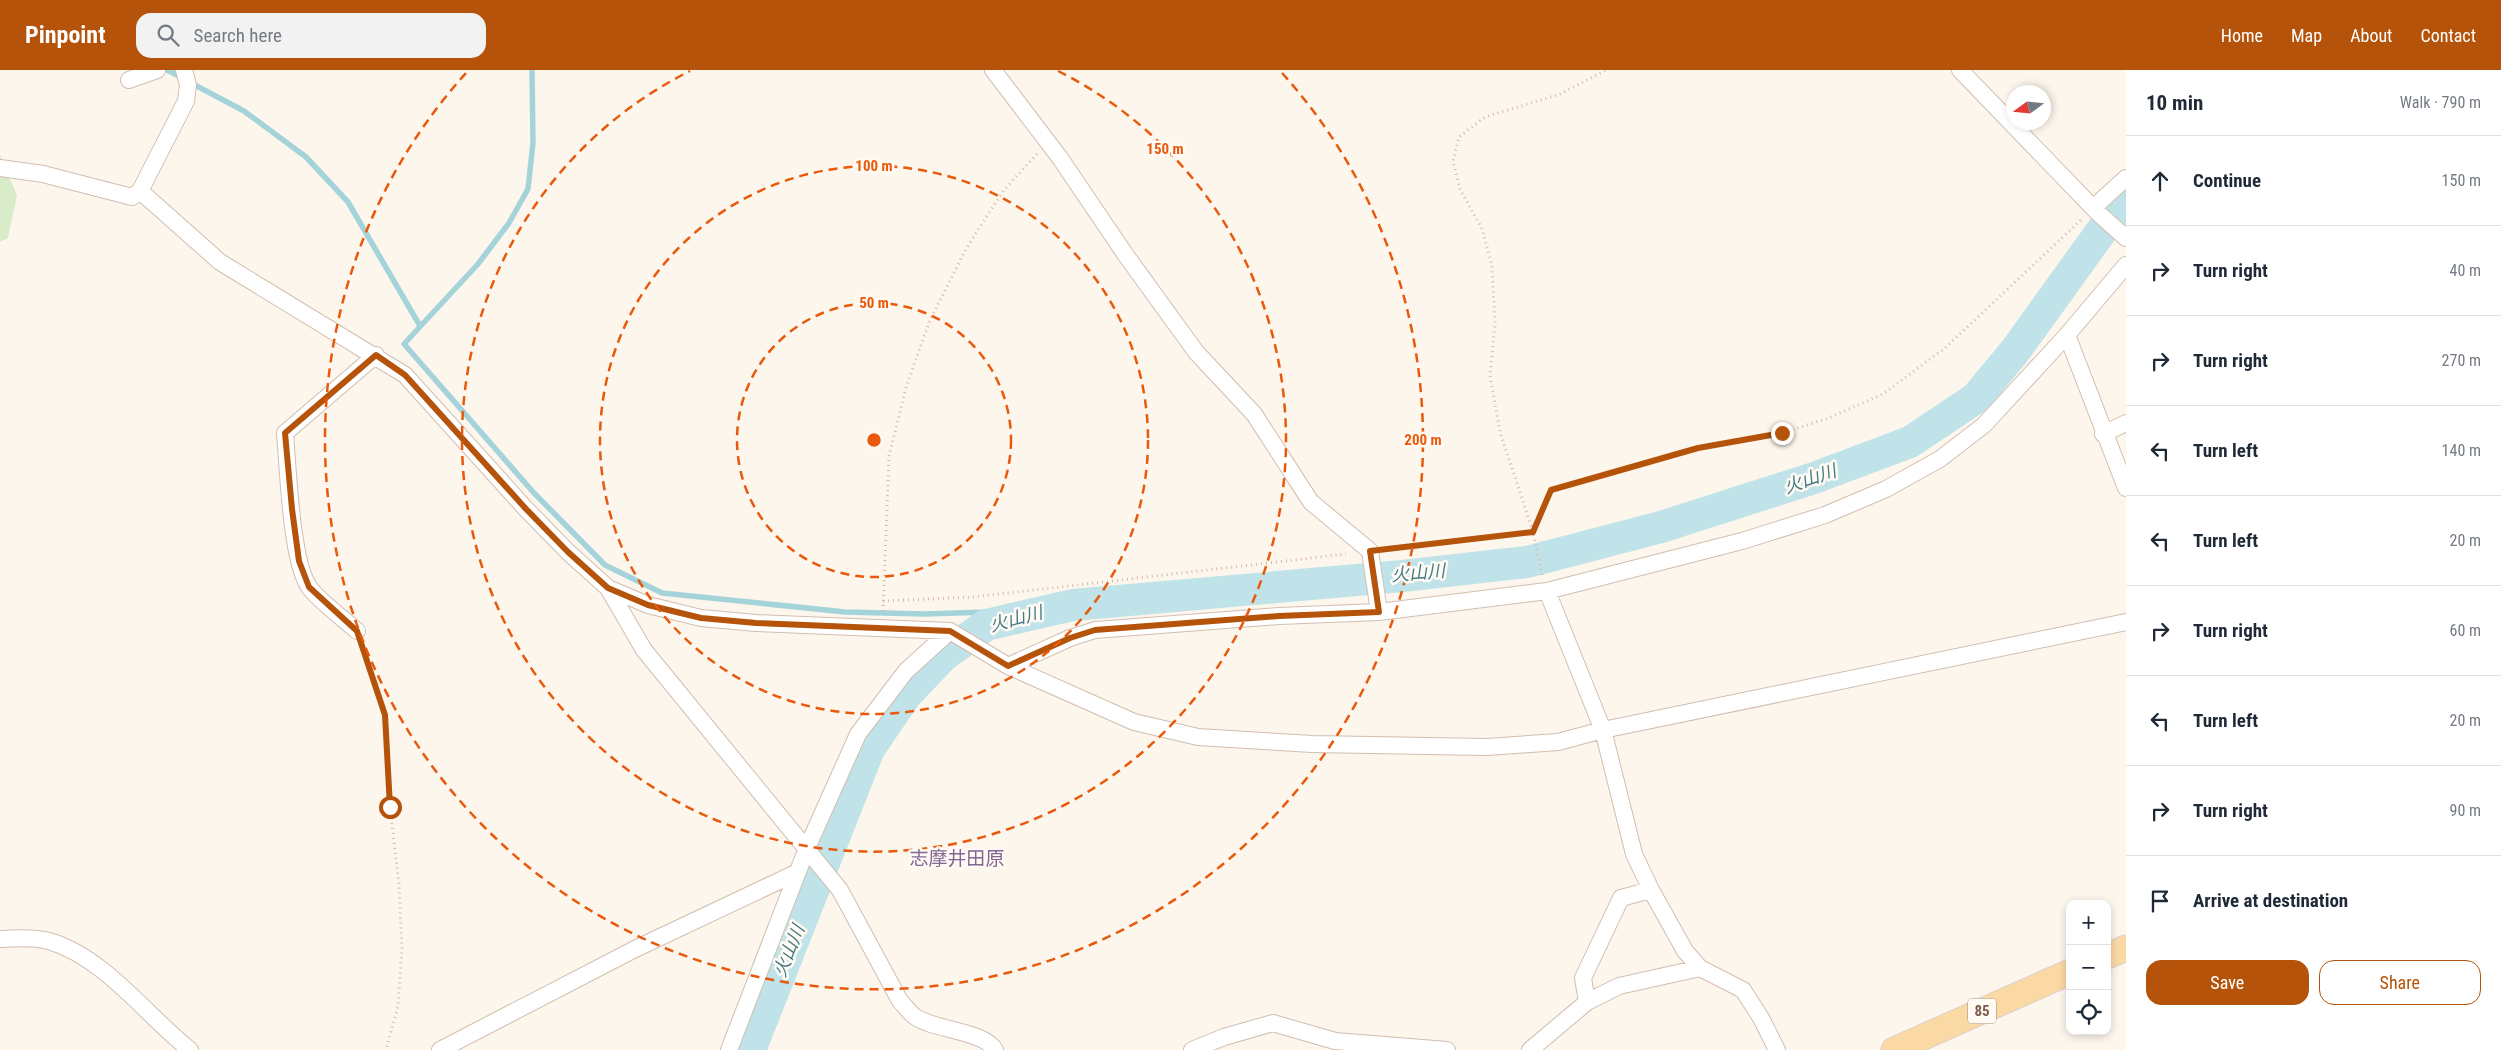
<!DOCTYPE html>
<meta charset="utf-8">
<style>
:root{--surface:#fff;--page:#f2f2f3;--text:#1f2937;--muted:#747a83;--line:#e0e1e3;--accent:#b45309}
body{margin:0;font-family:"Roboto Condensed","Noto Sans JP",sans-serif;background:var(--page);color:var(--text)}
.controls{position:absolute;right:15px;bottom:15px;display:grid;overflow:hidden;border-radius:10px;box-shadow:0 2px 8px #0003}
.controls button{width:45px;height:45px;display:grid;place-items:center;padding:0;border:0;border-bottom:1px solid var(--line);background:var(--surface);color:var(--text);font:25px sans-serif}
.compass{position:absolute;left:2006px;top:15px;width:45px;height:45px;border-radius:50%;background:var(--surface);box-shadow:0 2px 8px #0003;rotate:255deg}
.stop{position:absolute;width:15px;height:15px;margin:-11px;border:4px solid #b45309;border-radius:50%;background:#fff}
.stop.end{background:#b45309;border-color:#fff;box-shadow:0 1px 5px #0008}
.list{margin:0;padding:0;list-style:none}
h2{display:flex;justify-content:space-between;align-items:center;height:65px;margin:0;padding:0 20px;font-size:21px}
h2 small{font-size:16px;font-weight:400;color:var(--muted)}
.list li{display:grid;grid-template-columns:32px 1fr auto;gap:15px;align-items:center;box-sizing:border-box;height:90px;padding:0 20px;border-top:1px solid var(--line)}
.list b{display:block;font-size:19px;white-space:nowrap}
.list em{font-size:16px;font-style:normal;color:var(--muted)}
.actions{display:flex;gap:10px;padding:15px 20px}
.actions a{flex:1;padding:11px 0;border:1px solid var(--accent);border-radius:15px;text-align:center;font-size:18px;color:var(--accent)}
.actions .main{background:var(--accent);color:#fff}
.icon{flex:none;width:28px;height:28px;fill:none;stroke:currentColor;stroke-width:2;stroke-linecap:round;stroke-linejoin:round}
.map{position:relative;flex:none;width:2126px;height:980px;overflow:hidden}
header{display:flex;align-items:center;gap:30px;box-sizing:border-box;height:70px;padding:0 25px;background:var(--accent);color:#fff}
header strong{font-size:24px}
nav{display:flex;gap:28px;margin-inline-start:auto;font-size:18px}
.search{width:350px;height:45px;background:var(--page);display:flex;align-items:center;gap:12px;box-sizing:border-box;padding:0 18px;border-radius:15px;color:var(--muted);font-size:19px}
main{display:flex}
aside{flex:1;background:var(--surface)}
.map>svg:first-child{display:block}
.green{fill:#d8ecc9}
.lines{fill:none;stroke-linecap:round;stroke-linejoin:round}
.stream{stroke:#a5d3da;stroke-width:5.5}
.river{stroke:#bfe3e8;stroke-width:32}
.minor-casing{stroke:#d1beb0;stroke-width:18}
.primary-casing{stroke:#dad1cd;stroke-width:27}
.path{stroke:#d9b8a5;stroke-width:3;stroke-dasharray:1 4;stroke-linecap:butt}
.minor{stroke:#fff;stroke-width:16}
.primary{stroke:#fbd9a5;stroke-width:25}
.route{stroke:#b45309;stroke-width:6}
.ring{fill:none;stroke:#e8590c;stroke-width:2.5;stroke-dasharray:9 6}
.labels{text-anchor:middle;stroke-width:5;stroke-linejoin:round;paint-order:stroke}
.shield{fill:#fffaf3;stroke:#a28b7f;stroke-width:1}
.shield-label{font-size:15px;font-weight:bold;fill:#7a5c4d}
.water-label{font-size:18px;font-style:italic;fill:#437c86;stroke:#fffaf3}
.quarter-label{font-size:19px;fill:#846695;stroke:#fffaf3}
.centre{fill:#e8590c;stroke:#fffaf3;stroke-width:2.5}
.ring-label{font-size:15px;text-anchor:middle;font-weight:bold;fill:#e8590c;stroke:#fffaf3;stroke-width:5;stroke-linejoin:round;paint-order:stroke}
</style>
<header>
<strong>Pinpoint</strong>
<div class="search"><svg class="icon" aria-label="search" viewBox="0 0 24 24"><circle cx="10" cy="10" r="6"/><path d="M15 15l6 6"/></svg>Search here</div>
<nav><a>Home</a><a>Map</a><a>About</a><a>Contact</a></nav>
</header>
<main>
<div class="map">
<svg width="2126" height="980" viewBox="0 0 2126 980">
<rect width="100%" height="100%" fill="#fdf6ec"/>
<path class="green" d="M0,85L17,125L8,168L0,172Z"/>
<g class="lines">
<path class="stream" d="M167,0L183,8
M532,0L533,73L528,119L509,153L478,194L404,274L534,423L605,495L662,523L845,542L925,544L988,542L1022,545
M191,13L244,41L306,87L348,132L420,256"/>
<path class="river" d="M750,980L869,679L905,626L943,586L986,555L1073,535L1402,506L1527,492L1661,457L1814,408L1910,372L1976,328L2015,281L2126,127"/>
<defs>
<path id="minor" d="M993,0L1060,88L1125,184L1196,282L1254,344L1311,432L1370,481L1379,542
M1960,0L2097,142L2126,168
M129,10L157,0
M0,98L43,104L132,127L140,121L186,31L188,15L184,0
M140,121L220,192L405,305L526,439L568,482L608,518L644,580L840,820L900,931C905,936 909,942 914,946C932,960 985,961 995,980
M2093,138L2126,108
M2067,265L2126,418
M2103,364L2126,353
M608,518L648,535L701,548L756,553L950,561L1008,596L1134,652L1198,667L1312,674L1487,677L1558,672L1603,660L2126,552
M1547,521L1603,660L1634,784L1651,820L1685,881L1700,898L1743,920L1761,948L1777,980
M357,561C344,549 318,530 309,517C291,491 288,397 285,363L376,285
M1008,596L1070,568L1095,560L1279,546L1379,542L1547,521L1742,471L1825,445L1886,419L1940,389L1984,355L2067,265L2126,195
M0,869C15,868 35,867 49,871C104,887 147,946 190,980
M1587,932L1583,908L1621,828L1651,820
M440,980L635,879L798,802
M729,980L807,778L858,664L906,601L950,561
M1192,980L1224,967L1273,953L1335,971L1447,980
M1530,980L1587,932L1619,916L1700,898"/>
<path id="primary" d="M2107,886L2126,878
M1894,980L2070,902"/>
</defs>
<use href="#minor" class="minor-casing"/>
<use href="#primary" class="primary-casing"/>
<path class="path" d="M1533,462L1551,420L1698,378L1782,363L1826,349L1883,324L1945,278L2082,149
M1387,479L1533,462
M1542,505L1533,462L1500,362L1490,305L1495,254L1492,196L1482,159L1460,119L1453,92L1459,67L1485,47L1560,24L1606,0
M883,531L973,527L1346,484
M883,541L889,386L907,314L930,250L967,177L1004,120L1037,84
M362,577L385,645L390,737L399,815L402,878L398,936L386,980"/>
<use href="#minor" class="minor"/>
<use href="#primary" class="primary"/>
</g>
<g class="lines">
<path class="route" d="M390,737L385,645L357,561L309,517L299,491L292,439L285,363L376,285L405,305L526,439L568,482L608,518L648,535L701,548L756,553L950,561L1008,596L1070,568L1095,560L1279,546L1379,542L1370,481L1533,462L1551,420L1698,378L1782,363"/>
</g>
<g class="ring">
<circle cx="874" cy="370" r="137"/>
<circle cx="874" cy="370" r="274"/>
<path d="M1058 1A412 412 0 1 1 690 1"/>
<path d="M1282 3A549 549 0 1 1 466 3"/>
</g>
<g class="labels">
<rect class="shield" x="1968" y="928.5" width="28" height="25" rx="4"/>
<g class="shield-label">
<text x="1982" y="946">85</text>
</g>
<g class="water-label">
<text transform="translate(1810 409) rotate(-19)" y="6">火山川</text>
<text transform="translate(1418 503) rotate(-5)" y="6">火山川</text>
<text transform="translate(1016 549) rotate(-15)" y="6">火山川</text>
<text transform="translate(789 881) rotate(-68)" y="6">火山川</text>
</g>
<g class="quarter-label">
<text x="957" y="795">志摩井田原</text>
</g>
</g>
<circle cx="874" cy="370" r="8" class="centre"/>
<g class="ring-label">
<text x="1165" y="84">150 m</text>
<text x="874" y="101">100 m</text>
<text x="874" y="238">50 m</text>
<text x="1423" y="375">200 m</text>
</g>
</svg>
<div class="controls">
<button>+</button>
<button>−</button>
<button><svg class="icon" aria-label="locate" viewBox="0 0 24 24"><circle cx="12" cy="12" r="6"/><path d="M12 2v4M12 18v4M2 12h4M18 12h4"/></svg></button>
</div>
<svg class="compass" viewBox="-18 -18 36 36"><path d="M0-13l5 13h-10z" fill="#e53935"/><path d="M0 13l5-13h-10z" fill="#747a83"/></svg>
<div class="stop" style="left:390px;top:737px"></div>
<div class="stop end" style="left:1782px;top:363px"></div>
</div>
<aside>
<h2>10 min<small>Walk · 790 m</small></h2>
<ul class="list">
<li><svg class="icon" aria-label="ahead" viewBox="0 0 24 24"><path d="M12 20V5M6 11l6-6 6 6"/></svg><div><b>Continue</b></div><em>150 m</em></li>
<li><svg class="icon" aria-label="right" viewBox="0 0 24 24"><path d="M7 20v-9h11M14 6l5 5-5 5"/></svg><div><b>Turn right</b></div><em>40 m</em></li>
<li><svg class="icon" aria-label="right" viewBox="0 0 24 24"><path d="M7 20v-9h11M14 6l5 5-5 5"/></svg><div><b>Turn right</b></div><em>270 m</em></li>
<li><svg class="icon" aria-label="left" viewBox="0 0 24 24"><path d="M17 20v-9H6M10 6l-5 5 5 5"/></svg><div><b>Turn left</b></div><em>140 m</em></li>
<li><svg class="icon" aria-label="left" viewBox="0 0 24 24"><path d="M17 20v-9H6M10 6l-5 5 5 5"/></svg><div><b>Turn left</b></div><em>20 m</em></li>
<li><svg class="icon" aria-label="right" viewBox="0 0 24 24"><path d="M7 20v-9h11M14 6l5 5-5 5"/></svg><div><b>Turn right</b></div><em>60 m</em></li>
<li><svg class="icon" aria-label="left" viewBox="0 0 24 24"><path d="M17 20v-9H6M10 6l-5 5 5 5"/></svg><div><b>Turn left</b></div><em>20 m</em></li>
<li><svg class="icon" aria-label="right" viewBox="0 0 24 24"><path d="M7 20v-9h11M14 6l5 5-5 5"/></svg><div><b>Turn right</b></div><em>90 m</em></li>
<li><svg class="icon" aria-label="arrive" viewBox="0 0 24 24"><path d="M6 21V4h12l-3 4 3 4H6"/></svg><div><b>Arrive at destination</b></div></li>
</ul>
<div class="actions"><a class="main">Save</a><a>Share</a></div>
</aside>
</main>
